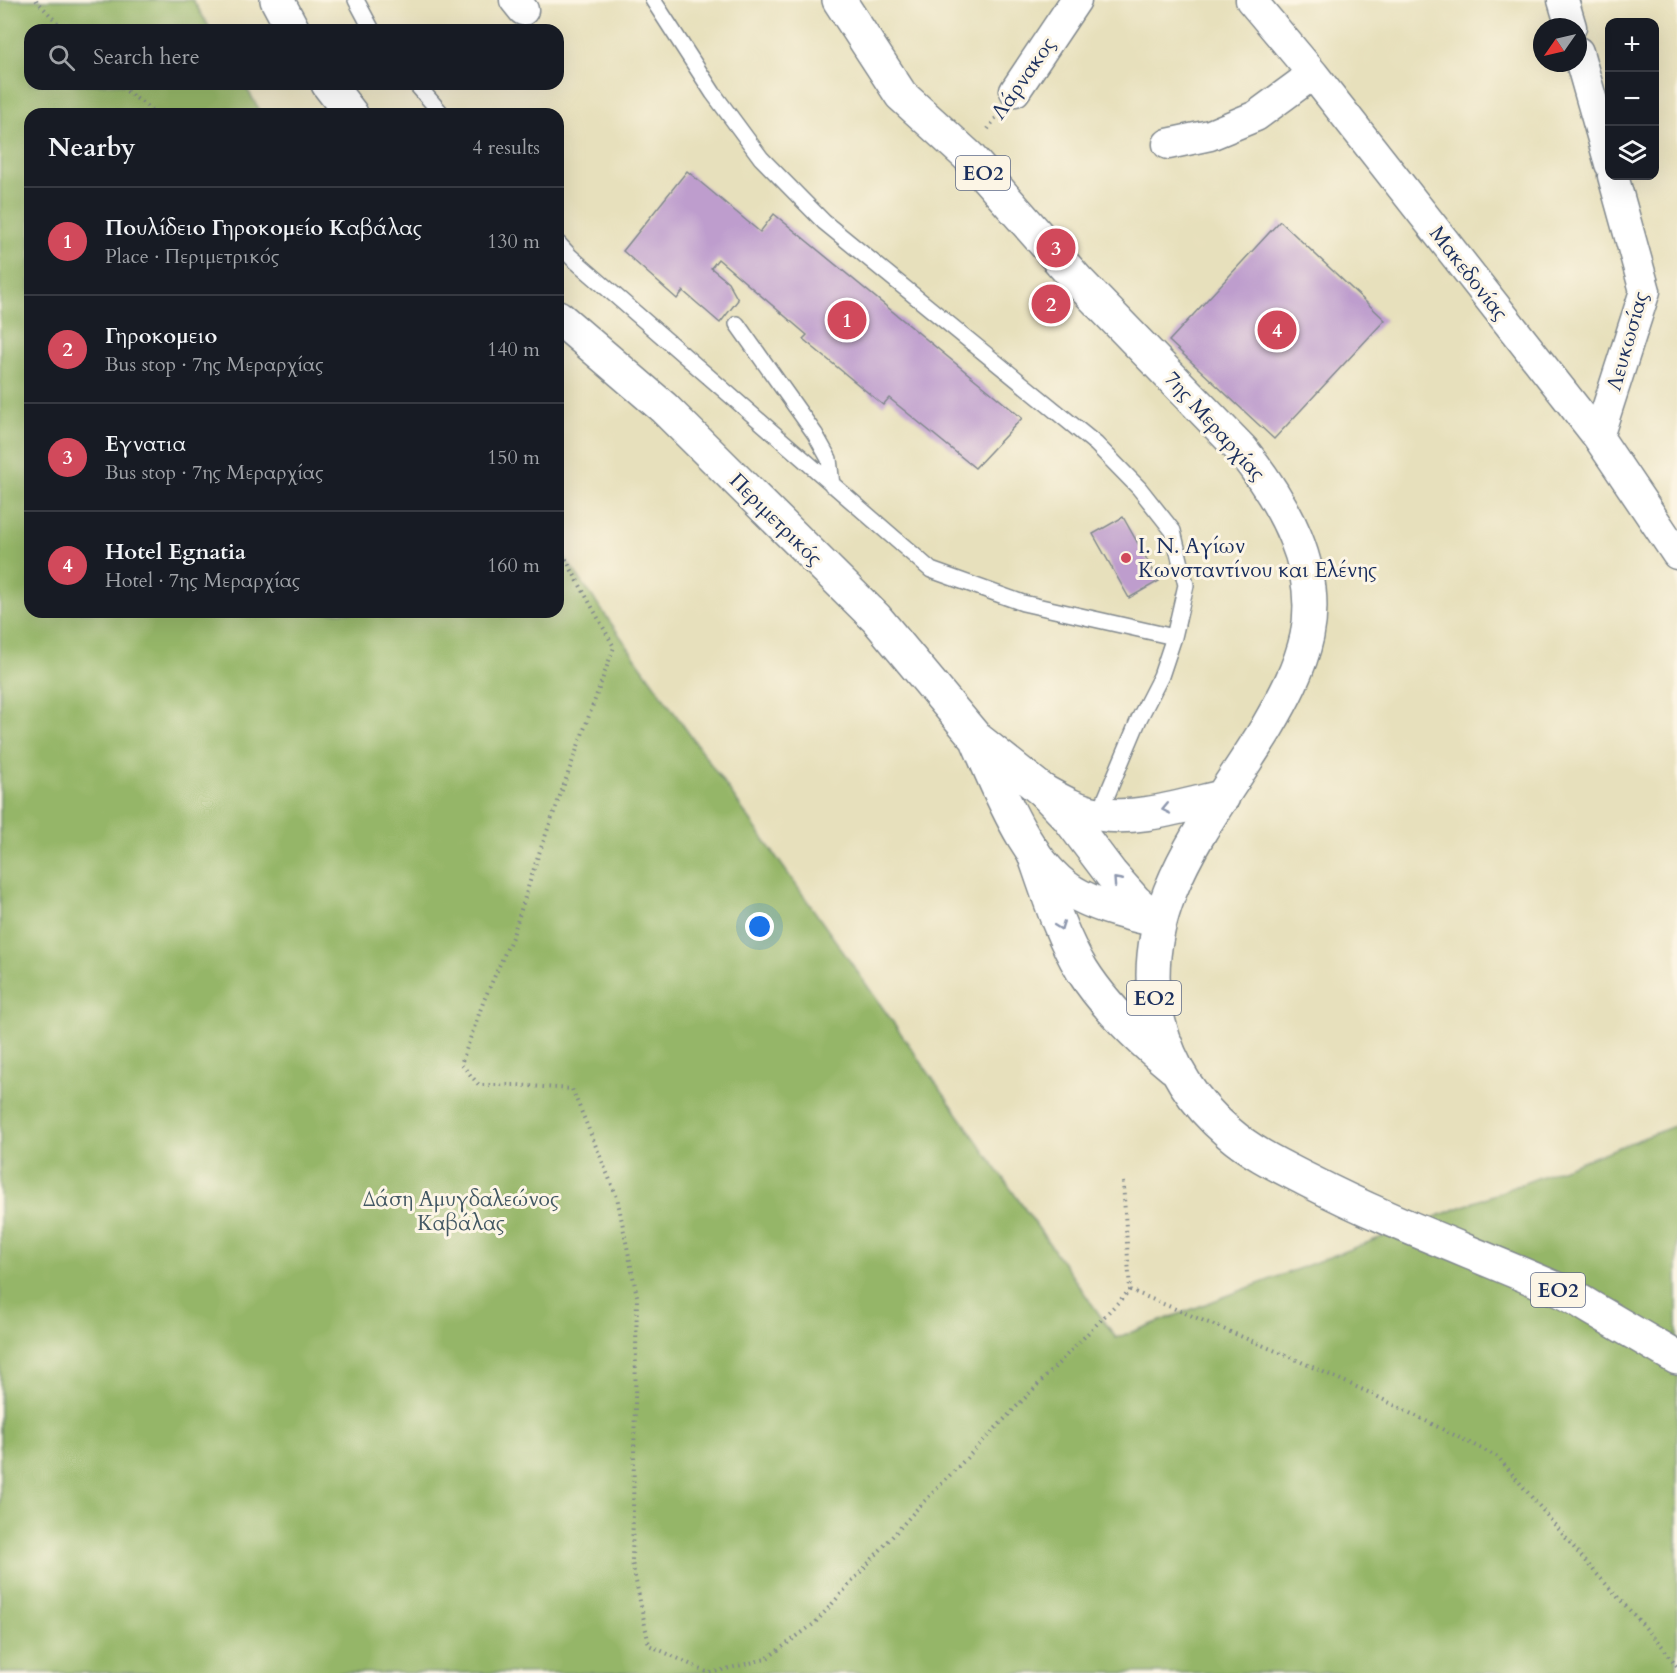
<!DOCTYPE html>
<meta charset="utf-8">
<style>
:root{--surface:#171b24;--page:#242831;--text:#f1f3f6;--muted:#9ea1a6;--line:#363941;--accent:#d1495b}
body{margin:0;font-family:Cardo,serif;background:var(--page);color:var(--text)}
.controls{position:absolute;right:18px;top:18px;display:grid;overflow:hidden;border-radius:12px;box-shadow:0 6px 24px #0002}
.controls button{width:54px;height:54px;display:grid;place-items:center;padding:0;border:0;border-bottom:2px solid var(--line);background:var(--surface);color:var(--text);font:30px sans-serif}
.compass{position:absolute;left:1533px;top:18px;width:54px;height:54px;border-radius:50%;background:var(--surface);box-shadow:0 6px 24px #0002;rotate:236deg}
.you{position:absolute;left:760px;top:927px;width:21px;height:21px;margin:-15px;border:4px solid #fff;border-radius:50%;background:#1a73e8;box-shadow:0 0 0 9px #1a73e833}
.badge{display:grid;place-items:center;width:39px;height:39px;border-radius:50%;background:var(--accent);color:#fff;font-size:20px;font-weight:700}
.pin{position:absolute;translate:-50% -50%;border:3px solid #fff;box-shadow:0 2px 6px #0006}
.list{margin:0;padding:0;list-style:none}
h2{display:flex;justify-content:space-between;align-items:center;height:78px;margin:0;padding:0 24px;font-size:26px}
h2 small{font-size:20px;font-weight:400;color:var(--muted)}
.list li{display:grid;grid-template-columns:39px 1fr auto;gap:18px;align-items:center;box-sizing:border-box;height:108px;padding:0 24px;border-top:2px solid var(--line)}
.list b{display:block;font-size:22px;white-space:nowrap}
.list p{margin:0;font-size:20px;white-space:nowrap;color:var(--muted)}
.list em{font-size:20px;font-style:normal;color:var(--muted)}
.icon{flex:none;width:33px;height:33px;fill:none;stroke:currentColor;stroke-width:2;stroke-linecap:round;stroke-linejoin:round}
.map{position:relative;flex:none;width:1677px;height:1673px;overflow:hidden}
.search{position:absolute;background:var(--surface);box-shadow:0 6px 24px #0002;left:24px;top:24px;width:540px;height:66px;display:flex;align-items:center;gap:15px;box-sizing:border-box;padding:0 21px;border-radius:18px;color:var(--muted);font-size:22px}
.panel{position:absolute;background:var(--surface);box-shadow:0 6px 24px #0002;left:24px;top:108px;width:540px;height:510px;border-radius:18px}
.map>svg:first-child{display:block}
.forest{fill:#95b668;stroke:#587263;stroke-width:1.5}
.building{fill:#be9dcd}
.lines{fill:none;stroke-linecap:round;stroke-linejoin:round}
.lane-casing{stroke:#81888d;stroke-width:18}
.street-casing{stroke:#81888d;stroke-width:33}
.secondary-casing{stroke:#81888d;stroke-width:36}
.primary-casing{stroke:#81888d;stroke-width:36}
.path{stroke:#81888d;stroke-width:4;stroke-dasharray:1.5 4.5;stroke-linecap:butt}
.lane{stroke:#fff;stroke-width:15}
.street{stroke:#fff;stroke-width:30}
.secondary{stroke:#fff;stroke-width:33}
.primary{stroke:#fff;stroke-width:33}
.oneway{stroke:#8d97ae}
.poi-dot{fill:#d1495b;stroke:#fcf5e5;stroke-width:2}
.labels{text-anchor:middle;stroke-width:6;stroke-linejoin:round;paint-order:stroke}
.shield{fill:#fcf5e5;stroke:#5e6a86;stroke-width:1.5}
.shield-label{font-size:20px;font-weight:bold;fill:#1b2f5e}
.street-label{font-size:21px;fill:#1b2f5e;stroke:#fcf5e5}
.poi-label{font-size:21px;fill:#1b2f5e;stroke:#fcf5e5;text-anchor:start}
.park-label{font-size:21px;fill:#435864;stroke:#fcf5e5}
</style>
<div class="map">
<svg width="1677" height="1673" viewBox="0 0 1677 1673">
<rect width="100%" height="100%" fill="#fcf5e5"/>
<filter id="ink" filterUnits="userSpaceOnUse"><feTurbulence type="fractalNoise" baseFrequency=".0167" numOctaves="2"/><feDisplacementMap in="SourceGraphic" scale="12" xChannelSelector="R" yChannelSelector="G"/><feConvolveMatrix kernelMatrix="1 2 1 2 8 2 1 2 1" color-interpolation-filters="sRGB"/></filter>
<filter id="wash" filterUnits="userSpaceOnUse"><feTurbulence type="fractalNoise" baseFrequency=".008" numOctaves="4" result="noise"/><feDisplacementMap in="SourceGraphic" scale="24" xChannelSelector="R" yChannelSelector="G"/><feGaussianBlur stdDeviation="1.35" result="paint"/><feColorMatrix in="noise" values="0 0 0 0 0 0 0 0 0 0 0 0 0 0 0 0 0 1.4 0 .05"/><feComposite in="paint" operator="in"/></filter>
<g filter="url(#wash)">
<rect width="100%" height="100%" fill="#e7e0bc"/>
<path class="forest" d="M0,0H193L211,30H30V84H244L262,114H30V612H558V548L1116,1338L1677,1125V1673H0Z"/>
<g id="blocks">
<path class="building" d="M687,171L760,232L774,214L1022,418L975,468L889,398L883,405L803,339L807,335L718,259L711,268L728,282L738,300L720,323L683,291L677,299L623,251Z
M1280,221L1385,320L1274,439L1169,341Z
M1123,517L1159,581L1129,598L1093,534Z"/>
</g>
</g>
<g filter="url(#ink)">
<use href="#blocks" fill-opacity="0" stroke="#81888d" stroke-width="1.5"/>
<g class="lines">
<defs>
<path id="lane" d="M356,0L372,30
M416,84L442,114
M558,243L571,257L931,570L1023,603L1174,637L1186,585L1173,531L1139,488L1096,444L824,222L761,158L713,93L653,0
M737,324L815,434L829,459L832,485
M1099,814L1139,719L1161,676L1174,637"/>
<path id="street" d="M515,0L523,10
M1251,0L1313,74L1598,437L1677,554
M1563,0L1571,27
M1578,52L1610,164
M1015,91L1076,0
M1168,144L1210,135L1256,116L1313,74
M1598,437L1645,291L1613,176"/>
<path id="secondary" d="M277,0L293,30
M328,84L351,114
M558,317L664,408L876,618L976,738L1043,791L1068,817L1111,874L1135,901L1159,921
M978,742C1000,792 1029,870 1080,896C1104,908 1129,914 1155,920"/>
<path id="primary" d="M839,0L901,95L968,156L1077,280L1242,450C1283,502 1321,567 1307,636C1300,669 1283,700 1266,729C1211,819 1130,909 1159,1023C1170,1067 1195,1104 1229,1133C1253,1154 1284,1168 1311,1182C1392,1224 1478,1254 1561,1291C1575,1297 1587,1306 1600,1313C1626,1328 1651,1343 1677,1358
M1043,791C1061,801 1078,811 1098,814C1139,821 1184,805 1223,797
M1033,851C1047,891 1060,934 1082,970C1106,1008 1139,1039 1173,1067"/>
</defs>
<use href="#lane" class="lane-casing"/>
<use href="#street" class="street-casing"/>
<use href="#secondary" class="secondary-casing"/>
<use href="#primary" class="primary-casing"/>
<path class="path" d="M36,0L64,30
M117,84L157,114
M988,129L997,116
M558,550L564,556L614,647L537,859L513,935L484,1000L461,1064L479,1085H515L572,1089L617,1197L637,1296L632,1562L649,1645L709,1673
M1123,1182L1130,1290L1288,1356L1372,1394L1498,1457L1586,1562L1662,1646L1677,1666
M710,1673L766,1659L815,1623L916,1510L1130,1290"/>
<use href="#lane" class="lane"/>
<use href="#street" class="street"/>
<use href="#secondary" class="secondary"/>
<use href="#primary" class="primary"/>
</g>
<defs><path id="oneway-chevron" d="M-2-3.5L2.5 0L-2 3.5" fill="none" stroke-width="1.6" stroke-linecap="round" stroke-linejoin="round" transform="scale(1.5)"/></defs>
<g class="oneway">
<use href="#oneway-chevron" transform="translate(1166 809) rotate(168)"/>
<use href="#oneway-chevron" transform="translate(1117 881) rotate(-132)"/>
<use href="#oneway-chevron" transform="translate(1060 926) rotate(69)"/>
</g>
</g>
<circle class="poi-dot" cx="1126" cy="558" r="6"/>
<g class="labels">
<g class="shield">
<rect x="956" y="156" width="54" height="34" rx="4.5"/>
<rect x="1127" y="981" width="54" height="34" rx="4.5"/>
<rect x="1531" y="1273" width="54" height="34" rx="4.5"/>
</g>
<g class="shield-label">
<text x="983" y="180">ΕΟ2</text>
<text x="1154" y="1005">ΕΟ2</text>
<text x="1558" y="1297">ΕΟ2</text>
</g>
<g class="street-label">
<text transform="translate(1023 78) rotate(-55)" y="7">Λάρνακος</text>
<text transform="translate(1469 273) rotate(52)" y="7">Μακεδονίας</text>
<text transform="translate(1627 341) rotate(-74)" y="7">Λευκωσίας</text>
<text transform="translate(1215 426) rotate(48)" y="7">7ης Μεραρχίας</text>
<text transform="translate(776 519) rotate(45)" y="7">Περιμετρικός</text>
</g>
<g class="poi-label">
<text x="1138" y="553">Ι. Ν. Αγίων<tspan x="1138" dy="24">Κωνσταντίνου και Ελένης</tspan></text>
</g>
<g class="park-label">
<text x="461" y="1206">Δάση Αμυγδαλεώνος<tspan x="461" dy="24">Καβάλας</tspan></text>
</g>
</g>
</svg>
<div class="controls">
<button>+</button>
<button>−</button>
<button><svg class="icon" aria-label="layers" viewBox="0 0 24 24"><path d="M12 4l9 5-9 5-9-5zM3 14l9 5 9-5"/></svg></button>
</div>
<svg class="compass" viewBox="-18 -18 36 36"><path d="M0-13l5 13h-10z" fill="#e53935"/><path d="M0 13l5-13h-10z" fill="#9ea1a6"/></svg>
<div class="you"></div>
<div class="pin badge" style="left:847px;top:320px">1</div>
<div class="pin badge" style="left:1051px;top:304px">2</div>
<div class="pin badge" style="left:1056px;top:248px">3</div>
<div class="pin badge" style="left:1277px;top:330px">4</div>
<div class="search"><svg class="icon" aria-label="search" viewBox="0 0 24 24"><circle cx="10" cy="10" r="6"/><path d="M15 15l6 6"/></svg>Search here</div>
<section class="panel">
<h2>Nearby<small>4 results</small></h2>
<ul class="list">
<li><span class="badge">1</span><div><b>Πουλίδειο Γηροκομείο Καβάλας</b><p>Place · Περιμετρικός</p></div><em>130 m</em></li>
<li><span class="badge">2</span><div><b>Γηροκομειο</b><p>Bus stop · 7ης Μεραρχίας</p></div><em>140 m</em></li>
<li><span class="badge">3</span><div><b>Εγνατια</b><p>Bus stop · 7ης Μεραρχίας</p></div><em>150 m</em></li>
<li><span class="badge">4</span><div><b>Hotel Egnatia</b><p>Hotel · 7ης Μεραρχίας</p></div><em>160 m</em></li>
</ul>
</section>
</div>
